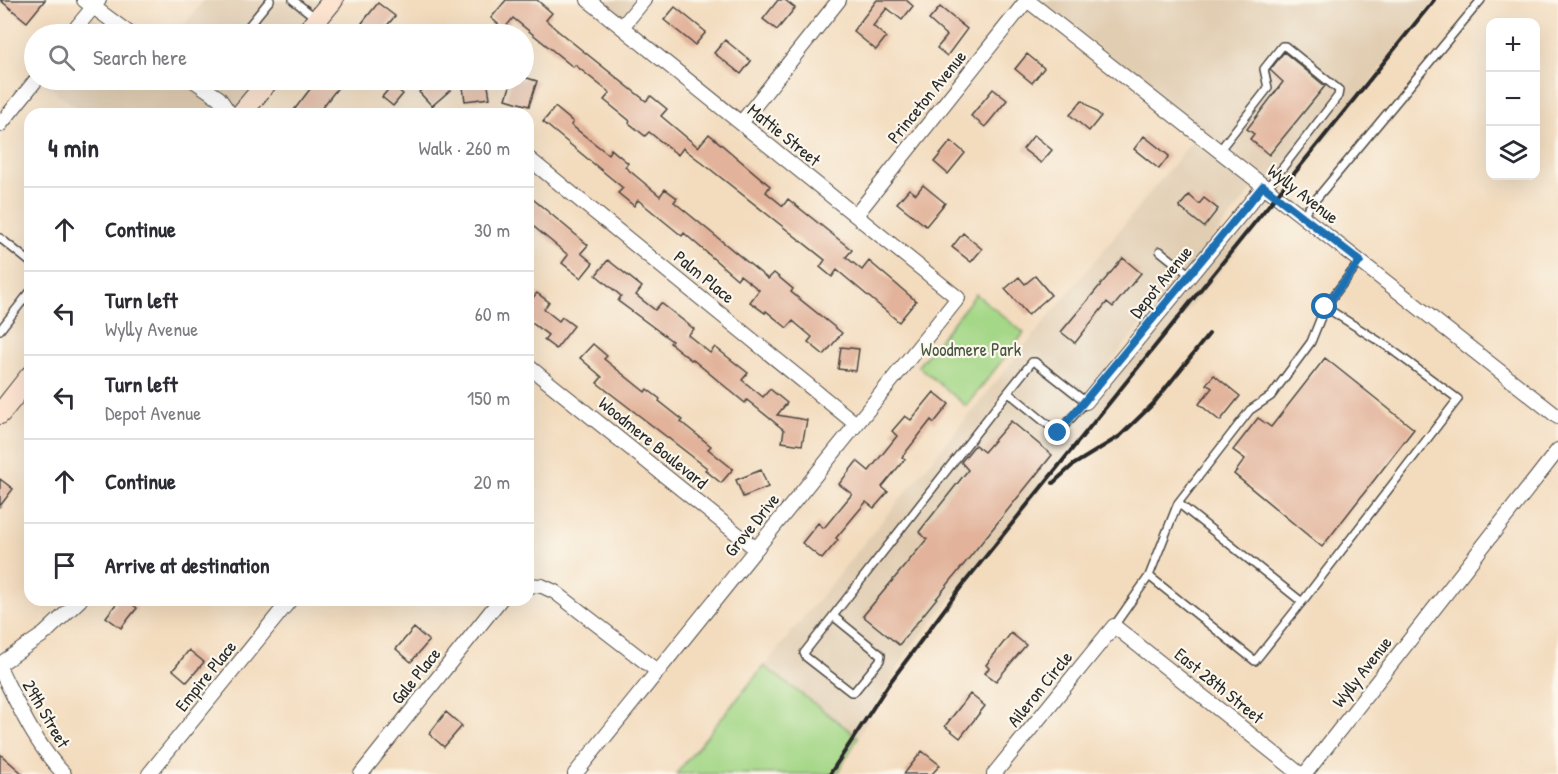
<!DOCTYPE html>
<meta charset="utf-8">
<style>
:root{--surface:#fff;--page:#f7f7f7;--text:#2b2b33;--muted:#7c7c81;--line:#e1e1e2}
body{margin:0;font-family:"Patrick Hand",sans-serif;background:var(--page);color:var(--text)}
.controls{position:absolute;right:18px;top:18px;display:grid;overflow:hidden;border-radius:12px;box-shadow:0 6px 24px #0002}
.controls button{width:54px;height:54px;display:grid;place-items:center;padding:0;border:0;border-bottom:2px solid var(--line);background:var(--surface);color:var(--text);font:30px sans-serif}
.stop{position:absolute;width:18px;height:18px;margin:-14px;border:4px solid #1f6fb2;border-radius:50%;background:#fff}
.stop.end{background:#1f6fb2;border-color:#fff;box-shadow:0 2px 6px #0008}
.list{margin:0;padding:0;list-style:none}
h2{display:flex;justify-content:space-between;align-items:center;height:78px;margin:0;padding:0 24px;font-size:26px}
h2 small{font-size:20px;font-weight:400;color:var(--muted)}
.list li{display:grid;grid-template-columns:39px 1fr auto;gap:18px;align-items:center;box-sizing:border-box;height:84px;padding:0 24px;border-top:2px solid var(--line)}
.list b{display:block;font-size:22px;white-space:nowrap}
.list p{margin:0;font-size:20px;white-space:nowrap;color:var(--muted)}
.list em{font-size:20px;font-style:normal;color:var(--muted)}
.icon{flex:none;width:33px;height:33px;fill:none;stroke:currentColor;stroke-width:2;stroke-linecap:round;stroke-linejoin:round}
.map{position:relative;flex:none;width:1558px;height:774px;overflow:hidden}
.search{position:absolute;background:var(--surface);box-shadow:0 6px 24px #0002;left:24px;top:24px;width:510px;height:66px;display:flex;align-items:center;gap:15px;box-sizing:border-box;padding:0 21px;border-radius:33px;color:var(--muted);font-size:22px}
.panel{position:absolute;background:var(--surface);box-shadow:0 6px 24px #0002;left:24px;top:108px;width:510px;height:498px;border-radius:18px}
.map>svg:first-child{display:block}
.built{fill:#e1cdb2}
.green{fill:#a4d787;stroke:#688159;stroke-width:1.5}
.building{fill:#e2b29a}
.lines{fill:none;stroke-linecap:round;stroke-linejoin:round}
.service-casing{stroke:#494541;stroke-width:10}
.minor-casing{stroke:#494541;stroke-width:16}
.secondary-casing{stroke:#494541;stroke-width:22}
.service{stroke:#fff;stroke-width:7}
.minor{stroke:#fff;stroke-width:14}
.secondary{stroke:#fde4d1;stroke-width:20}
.rail{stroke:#2b2b2b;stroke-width:4}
.route{stroke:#1f6fb2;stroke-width:8}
.labels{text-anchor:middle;stroke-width:4.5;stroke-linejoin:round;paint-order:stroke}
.street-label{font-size:18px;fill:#2b2b2b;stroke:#fbf7ec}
.park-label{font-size:18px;fill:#495642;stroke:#fbf7ec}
</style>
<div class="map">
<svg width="1558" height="774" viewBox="0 0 1558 774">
<rect width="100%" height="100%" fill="#fbf7ec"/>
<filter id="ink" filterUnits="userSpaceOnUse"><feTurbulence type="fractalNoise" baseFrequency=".0167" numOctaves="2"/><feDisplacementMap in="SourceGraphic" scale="12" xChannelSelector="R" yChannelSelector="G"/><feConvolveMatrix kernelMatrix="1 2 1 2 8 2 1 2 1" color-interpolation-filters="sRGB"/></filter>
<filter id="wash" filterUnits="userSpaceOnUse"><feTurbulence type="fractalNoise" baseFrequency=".008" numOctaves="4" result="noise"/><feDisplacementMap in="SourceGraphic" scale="24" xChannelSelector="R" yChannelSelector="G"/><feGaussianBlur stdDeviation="1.35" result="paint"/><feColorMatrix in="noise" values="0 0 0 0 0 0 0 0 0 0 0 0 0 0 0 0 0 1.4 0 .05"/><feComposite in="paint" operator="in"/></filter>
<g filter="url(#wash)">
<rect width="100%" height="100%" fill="#f3dbbd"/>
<path class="built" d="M204,0H325L297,34H177Z
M600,0H636L621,17Z
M1039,0H1436L1284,192Z
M93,17L118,34H79Z
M44,80H180L214,104L221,114H84L42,81Z
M205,80H261L236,110L224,93Z
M1193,140L1254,188L1077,403L1086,411L1264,196L1275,204L908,651L858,737L764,666Z"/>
<path class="green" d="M976,294L1024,333L966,406L918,366Z
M764,666L858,737L837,774H676Z"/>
<g id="blocks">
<path class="building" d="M0,0H45L27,22Z
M506,0H537L552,13L546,20L558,31L646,101L651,96L667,109L661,116L698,147L709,134L770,186L766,192L783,206L788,199L852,250L846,257L862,270L869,261L916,301L899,322L837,270L832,277L820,267L825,260L710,169L683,148L678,155L649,132L645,136L629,123L630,121L604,100L610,93L575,65L573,67L513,18L504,29L491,18Z
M778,0H785L795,8L777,30L763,19Z
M877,0H906L913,6L902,20L887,8L873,26L886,37L876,50L853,31Z
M378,3L395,16L380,34H375L362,23Z
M675,7L706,32L695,45L664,20Z
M940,7L967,29L947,56L937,48L947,36L929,20Z
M725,40L751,61L741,74L714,53Z
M1284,52L1325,86L1269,155L1250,139L1254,134L1247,129L1283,82L1270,70Z
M1027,54L1044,68L1032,83L1015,69Z
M524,77L537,81L529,106L506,99L512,80H524Z
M317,80H333L340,85L317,114H291Z
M433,80H487L490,98L465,101L462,80L432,106L419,92Z
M392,85L403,94L393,106L382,97Z
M993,89L1007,100L985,127L971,116Z
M1082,100L1101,116L1089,131L1070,115Z
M555,107L573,122L571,125L608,154L611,149L628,163L625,167L660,196L665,189L677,198L674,202L768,279L774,273L793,289L791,292L842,333L824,355L808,342L812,337L793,321L787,328L766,311L765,313L750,302L759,290L740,275L737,279L684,233L682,236L638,200L634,206L618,193L623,188L543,122Z
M1034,135L1052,150L1041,163L1023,149Z
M1144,136L1169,156L1159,169L1134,149Z
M951,141L965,153L948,174L934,162Z
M923,185L945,203L926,226L897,203L909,189L916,194Z
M528,195L588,245L581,253L593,263L581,278L562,263L568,255L528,222Z
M1189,195L1199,204L1204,198L1218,209L1204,227L1179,207Z
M963,233L982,249L971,262L952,247Z
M1123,258L1141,273L1113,307L1107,302L1075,343L1061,332Z
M608,260L642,287L636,295L655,310L661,303L694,329L688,335L710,353L715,347L748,373L742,380L763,397L770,389L787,403L777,415L807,420L802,445L782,442L784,430L747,400L745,403L692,359L691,360L670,343L672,341L618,301L621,296L596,275Z
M1035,276L1051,295L1028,315L1005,289L1019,277L1025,284Z
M537,293L549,302L544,309L559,321L562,317L574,326L556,349L544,340L548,335L528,320V303Z
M593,344L607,356L604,359L645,392L647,389L660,399L659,401L683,420L681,422L711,446L708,449L733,469L721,483L705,470L707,468L597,383L602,377L580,358Z
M841,347L859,349L856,371L838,369Z
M1325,358L1414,429L1322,547L1234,474L1245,459L1233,450L1258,418L1271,427Z
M1214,375L1240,396L1220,421L1199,404L1212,388L1206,384Z
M934,392L949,404L934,423L931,420L902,457L905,459L882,487L888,492L874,508L866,502L836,538L838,540L822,559L802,543L818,523L824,528L852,494L839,484L857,461L869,471L897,436L892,431L905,416L911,420Z
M1011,421L1052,455L899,645L863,616L927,539L919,532L968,470L961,462L975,445L984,452Z
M761,470L768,487L743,497L736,480Z
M0,479L13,489L0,506Z
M119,600H127L137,608L121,628L106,617Z
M414,628L429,641L411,662L396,649Z
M1011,633L1026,645L996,681L985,673L989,668L986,665Z
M189,650L204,662L187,682L173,670Z
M970,694L985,706L960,738L945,726Z
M446,712L462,726L444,747L429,734Z
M922,751L940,765L932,774H904Z
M0,754L23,774H0Z"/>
</g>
</g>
<g filter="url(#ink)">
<use href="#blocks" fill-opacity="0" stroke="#494541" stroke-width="1.5"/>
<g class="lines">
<defs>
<path id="service" d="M293,0L316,18
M242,34L270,0
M1219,151L1268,88L1264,69L1282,46H1285L1339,90L1338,96L1267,188
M1302,216L1481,0
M0,238L30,262
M1160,251L1190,275
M30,292L25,298L30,303
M1325,307L1388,347L1458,399L1302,602L1178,503L1250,410L1271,396L1311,342L1325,307L1360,261
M0,330L25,298
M1149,576L1255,661L1302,602
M833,616L881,655L880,660L854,692H851L806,657L804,653L833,616L1008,392L1032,362H1035L1086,402L1058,433L1008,392
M1114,626L1149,576L1178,503"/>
<path id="minor" d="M84,0L130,34
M1027,0L1558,417
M622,27L644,0
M71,34L99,0
M193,80L219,98L230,114
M741,123L839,0
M0,125L36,80
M528,158L856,424
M856,215L1027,0
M528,366L756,549
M1086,402L1264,186
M528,585L542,586L555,592L657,671
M0,664L44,634L80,600
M0,669C19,707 35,744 64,774
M149,774L290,600
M361,774L500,600
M575,774L958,298L588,0
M994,774L1114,626L1300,774
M1305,774L1558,450"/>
<path id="secondary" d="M305,34L333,0
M241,114L269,80
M0,414L30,376"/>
</defs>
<use href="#service" class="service-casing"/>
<use href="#minor" class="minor-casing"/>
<use href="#secondary" class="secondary-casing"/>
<use href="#service" class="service"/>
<use href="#minor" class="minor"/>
<use href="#secondary" class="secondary"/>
<path class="rail" d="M1053,483L1073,465L1120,436L1153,404L1209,334
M830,774L888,685L961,587L1434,0"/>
</g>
</g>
<g class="lines" filter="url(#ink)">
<path class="route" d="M1058,433L1263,186L1360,261L1325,307"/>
</g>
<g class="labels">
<g class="street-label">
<text transform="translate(927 97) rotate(-51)" y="6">Princeton Avenue</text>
<text transform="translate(784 135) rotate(39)" y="6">Mattie Street</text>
<text transform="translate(1303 194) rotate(38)" y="6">Wylly Avenue</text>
<text transform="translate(704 277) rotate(39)" y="6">Palm Place</text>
<text transform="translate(1161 282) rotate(-51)" y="6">Depot Avenue</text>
<text transform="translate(653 443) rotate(39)" y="6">Woodmere Boulevard</text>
<text transform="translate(752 525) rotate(-51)" y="6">Grove Drive</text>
<text transform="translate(1362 672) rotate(-52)" y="6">Wylly Avenue</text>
<text transform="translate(206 676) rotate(-51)" y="6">Empire Place</text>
<text transform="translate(416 676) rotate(-51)" y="6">Gale Place</text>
<text transform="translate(1219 686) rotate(39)" y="6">East 28th Street</text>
<text transform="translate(1040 689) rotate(-51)" y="6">Aileron Circle</text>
<text transform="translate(46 714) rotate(60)" y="6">29th Street</text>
</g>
<g class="park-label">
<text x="971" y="356">Woodmere Park</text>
</g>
</g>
</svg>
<div class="controls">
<button>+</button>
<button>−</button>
<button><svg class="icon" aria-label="layers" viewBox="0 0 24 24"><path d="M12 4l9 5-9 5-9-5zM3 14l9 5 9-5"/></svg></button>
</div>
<div class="stop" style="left:1325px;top:307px"></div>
<div class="stop end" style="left:1058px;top:433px"></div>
<div class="search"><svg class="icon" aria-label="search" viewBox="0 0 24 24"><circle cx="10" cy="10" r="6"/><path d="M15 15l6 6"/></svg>Search here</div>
<section class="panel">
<h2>4 min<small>Walk · 260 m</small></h2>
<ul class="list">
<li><svg class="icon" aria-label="ahead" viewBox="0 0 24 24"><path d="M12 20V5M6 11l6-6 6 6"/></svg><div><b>Continue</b></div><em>30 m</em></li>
<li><svg class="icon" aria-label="left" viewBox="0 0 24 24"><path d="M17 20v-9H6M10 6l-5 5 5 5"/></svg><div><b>Turn left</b><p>Wylly Avenue</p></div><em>60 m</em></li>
<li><svg class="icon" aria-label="left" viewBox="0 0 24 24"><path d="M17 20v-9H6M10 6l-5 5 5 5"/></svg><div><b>Turn left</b><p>Depot Avenue</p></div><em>150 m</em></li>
<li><svg class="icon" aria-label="ahead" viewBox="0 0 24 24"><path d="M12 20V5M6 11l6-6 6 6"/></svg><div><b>Continue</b></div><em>20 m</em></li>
<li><svg class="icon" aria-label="arrive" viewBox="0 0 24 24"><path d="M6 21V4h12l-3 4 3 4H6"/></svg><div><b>Arrive at destination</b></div></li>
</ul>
</section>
</div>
